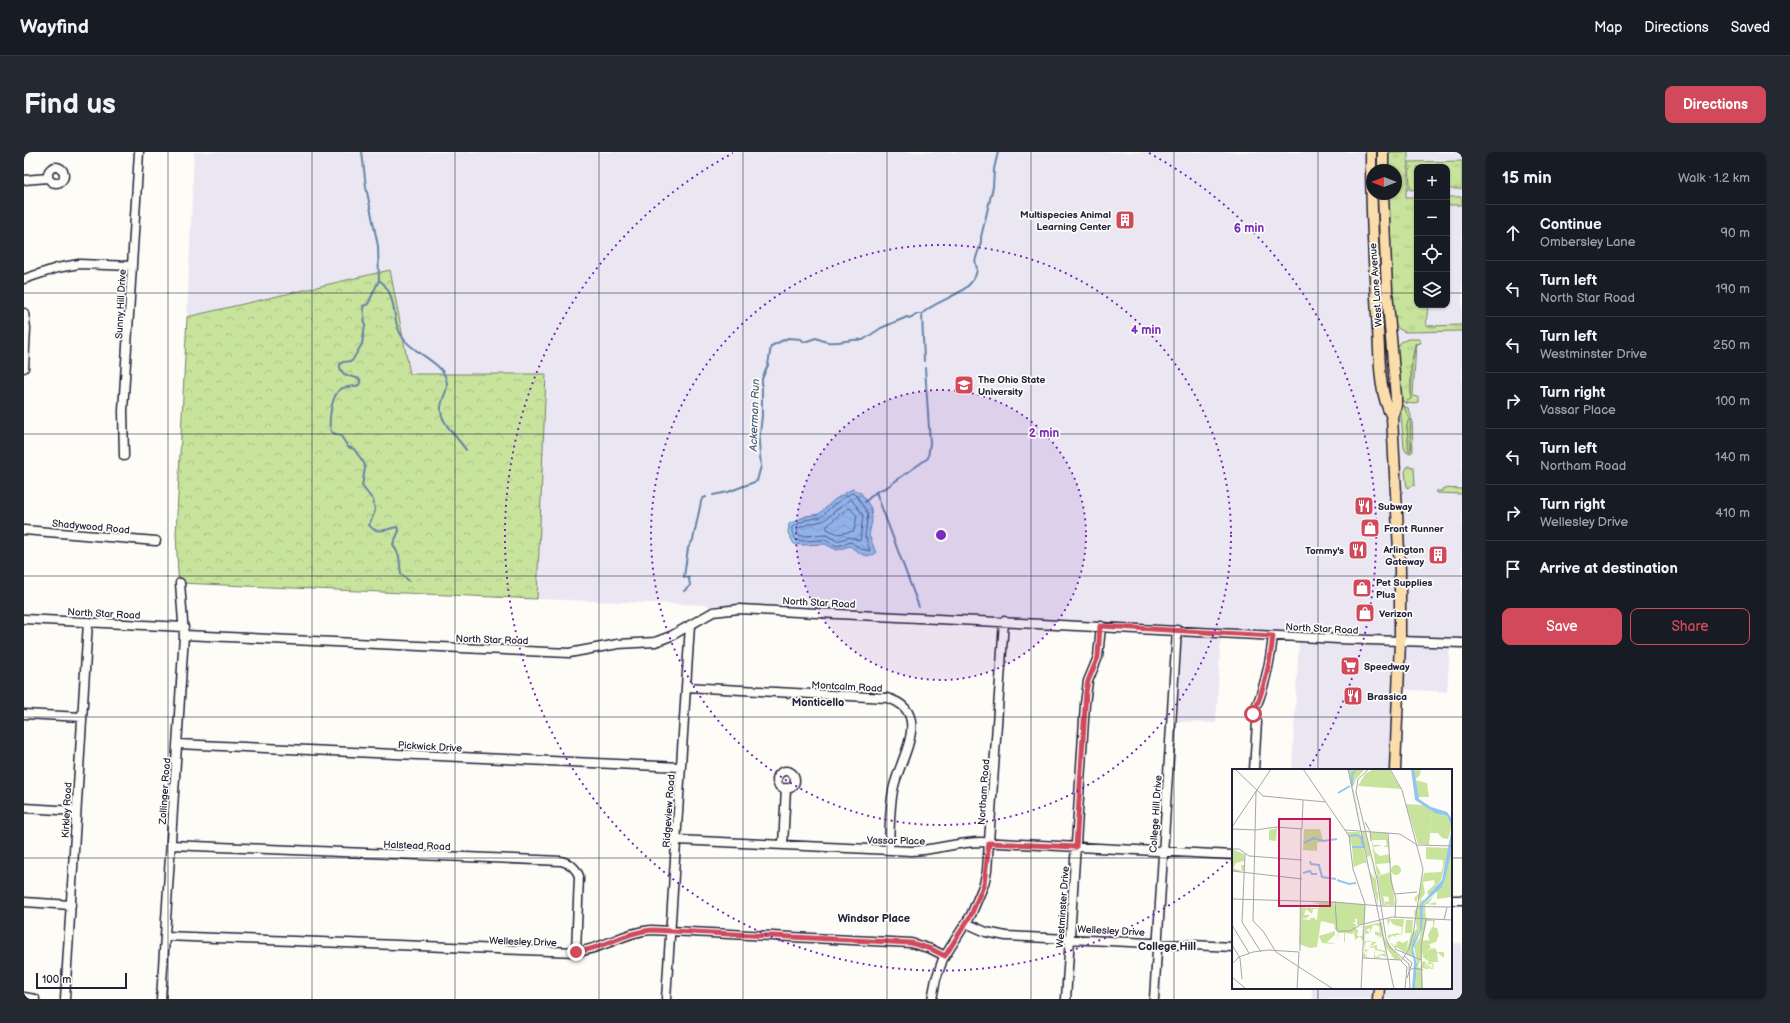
<!DOCTYPE html>
<meta charset="utf-8">
<style>
:root{--surface:#171b24;--page:#242831;--text:#f1f3f6;--muted:#9ea1a6;--line:#363941;--accent:#d1495b}
body{margin:0;font-family:"Balsamiq Sans",sans-serif;background:var(--page);color:var(--text)}
.controls{position:absolute;right:12px;top:12px;display:grid;overflow:hidden;border-radius:8px;box-shadow:0 1px 3px #0004}
.controls button{width:36px;height:36px;display:grid;place-items:center;padding:0;border:0;border-bottom:1px solid var(--line);background:var(--surface);color:var(--text);font:20px sans-serif}
.compass{position:absolute;left:1342px;top:12px;width:36px;height:36px;border-radius:50%;background:var(--surface);box-shadow:0 1px 3px #0004;rotate:270deg}
.scale{position:absolute;left:12px;bottom:10px;width:91px;box-sizing:border-box;padding-left:4px;border:2px solid #22223b;border-top:0;font-size:11px;line-height:14px;white-space:nowrap;color:#22223b;-webkit-text-stroke:3px #fdfcf7;paint-order:stroke}
.stop{position:absolute;width:12px;height:12px;margin:-9px;border:3px solid #d1495b;border-radius:50%;background:#fff}
.stop.end{background:#d1495b;border-color:#fff;box-shadow:0 1px 4px #0008}
.list{margin:0;padding:0;list-style:none}
h2{display:flex;justify-content:space-between;align-items:center;height:52px;margin:0;padding:0 16px;font-size:17px}
h2 small{font-size:13px;font-weight:400;color:var(--muted)}
.list li{display:grid;grid-template-columns:26px 1fr auto;gap:12px;align-items:center;box-sizing:border-box;height:56px;padding:0 16px;border-top:1px solid var(--line)}
.list b{display:block;font-size:15px;white-space:nowrap}
.list p{margin:0;font-size:13px;white-space:nowrap;color:var(--muted)}
.list em{font-size:13px;font-style:normal;color:var(--muted)}
.actions{display:flex;gap:8px;padding:12px 16px}
.actions a{flex:1;padding:9px 0;border:1px solid var(--accent);border-radius:8px;text-align:center;font-size:14px;color:var(--accent)}
.actions .main{background:var(--accent);color:#fff}
.icon{flex:none;width:22px;height:22px;fill:none;stroke:currentColor;stroke-width:2;stroke-linecap:round;stroke-linejoin:round}
.map{position:relative;flex:none;width:1438px;height:847px;overflow:hidden;border-radius:8px}
header{display:flex;align-items:center;gap:24px;box-sizing:border-box;height:56px;padding:0 20px;background:var(--surface);border-bottom:1px solid var(--line)}
header strong{font-size:19px}
nav{display:flex;gap:22px;margin-inline-start:auto;font-size:14px}
.intro{display:flex;align-items:center;justify-content:space-between;box-sizing:border-box;height:96px;padding:0 24px}
h1{margin:0;font-size:28px}
.button{padding:10px 18px;border-radius:8px;background:var(--accent);color:#fff;font-size:14px;font-weight:700}
main{display:flex;gap:24px;padding:0 24px}
aside{flex:1;background:var(--surface);border-radius:8px;box-shadow:0 1px 3px #0004}
.map>svg:first-child{display:block}
.built{fill:#eae7f2;fill-rule:evenodd}
.grass{fill:url(#grass-tufts);stroke:#75826b}
.forest{fill:url(#forest-crowns);stroke:#75826b}
.garden{fill:#c8e39b;stroke:#75826b}
.water{fill:url(#water-waves);stroke:#6684a8}
.lines{fill:none;stroke-linecap:round;stroke-linejoin:round}
.shore{stroke:#506383;stroke-width:1}
.stream{stroke:#6684a8;stroke-width:2}
.minor-casing{stroke:#22223b;stroke-width:11}
.major-casing{stroke:#22223b;stroke-width:13}
.minor{stroke:#fdfcf7;stroke-width:8}
.major{stroke:#fbddab;stroke-width:10}
.route{stroke:#d1495b;stroke-width:5}
.grid{fill:none;stroke:#22223b;stroke-width:1;stroke-opacity:0.55}
.ring{fill:none;stroke:#7b2cbf;stroke-width:2;stroke-dasharray:2 4}
.labels{text-anchor:middle;stroke-width:3.5;stroke-linejoin:round;paint-order:stroke}
.poi-label{font-size:10px;font-weight:bold;fill:#22223b;stroke:#fdfcf7;text-anchor:start}
.street-label{font-size:10px;fill:#22223b;stroke:#fdfcf7}
.water-label{font-size:11px;font-style:italic;fill:#4a5b7a;stroke:#fdfcf7}
.neighbourhood-label{font-size:11px;font-weight:bold;fill:#22223b;stroke:#fdfcf7}
.inset-river{fill:none;stroke:#94c5f0;stroke-width:2}
.inset-road{fill:none;stroke:#a5a5ac;stroke-width:1}
.view{fill:#c2185b;fill-opacity:0.15;stroke:#c2185b;stroke-width:2}
.inset-edge{fill:none;stroke:#22223b;stroke-width:2}
.centre{fill:#7b2cbf;stroke:#fdfcf7;stroke-width:2}
.ring-label{font-size:12px;text-anchor:middle;font-weight:bold;fill:#7b2cbf;stroke:#fdfcf7;stroke-width:3.5;stroke-linejoin:round;paint-order:stroke}
</style>
<header>
<strong>Wayfind</strong>
<nav><a>Map</a><a>Directions</a><a>Saved</a></nav>
</header>
<div class="intro"><h1>Find us</h1><a class="button">Directions</a></div>
<main>
<div class="map">
<svg width="1438" height="847" viewBox="0 0 1438 847">
<defs>
<pattern id="grass-tufts" width="24" height="20" patternUnits="userSpaceOnUse"><rect width="24" height="20" fill="#c8e39b"/><path d="M3 7l-1-3M5 7V3M7 7l1-3M15 17l-1-3M17 17v-4M19 17l1-3" fill="none" stroke="#acc286"/></pattern>
<pattern id="forest-crowns" width="20" height="18" patternUnits="userSpaceOnUse"><rect width="20" height="18" fill="#c8e39b"/><path d="M2 6a3 3 0 1 1 6 0M12 15a3 3 0 1 1 6 0" fill="none" stroke="#acc286"/></pattern>
<pattern id="water-waves" width="16" height="10" patternUnits="userSpaceOnUse"><rect width="16" height="10" fill="#94c5f0"/><path d="M0 5q4-4 8 0t8 0" fill="none" stroke="#7fa9cf"/></pattern>
</defs>
<rect width="100%" height="100%" fill="#fdfcf7"/>
<filter id="ink" filterUnits="userSpaceOnUse"><feTurbulence type="fractalNoise" baseFrequency=".025" numOctaves="2"/><feDisplacementMap in="SourceGraphic" scale="8" xChannelSelector="R" yChannelSelector="G"/><feConvolveMatrix kernelMatrix="1 2 1 2 8 2 1 2 1" color-interpolation-filters="sRGB"/></filter>
<g filter="url(#ink)">
<path class="built" d="M170,0H1438V491H1426L1423,540L1374,537L1370,618H1268L1275,486L1197,481L1192,571L1147,569L1153,479L715,457L689,460L684,453L513,447L522,222H386L366,118L163,165ZM1393,15H1423V153H1393ZM1348,18H1372V42H1348ZM1371,188L1375,243H1360L1355,189Z
M1427,791H1438V847H1359L1360,836H1427Z
M1288,836H1348V847H1291L1288,846Z"/>
<path class="grass" d="M1365,0H1384V38H1382V45H1393V153H1404L1402,174L1438,173V179L1381,180L1375,177L1371,172L1363,42H1372V18H1363Z
M1438,9V37H1423V15H1393V37L1386,38L1385,10Z
M1423,45H1438V53H1423Z
M1384,187H1395L1397,191L1391,192L1387,215V248L1381,251L1377,247L1372,198L1377,190Z
M1376,253L1380,254L1385,266L1383,274L1385,299L1388,295C1386,288 1384,272 1388,267L1389,299L1387,301L1382,300L1380,296Z
M1384,314L1390,315L1391,333L1383,336L1381,319Z
M1419,336L1438,337V342L1412,341V339H1418Z"/>
<path class="forest" d="M366,118L386,222H522L513,447L156,431L154,422L152,382L163,165Z"/>
<path class="garden" d="M1392,191L1389,244L1394,245V250L1391,252L1382,251L1383,249L1387,247L1388,211Z
M1380,254L1384,256L1387,263L1386,277L1387,299H1385L1383,274L1385,266Z"/>
<path class="water" d="M828,337L837,341L847,356L848,369L845,383L852,401C844,408 833,400 826,394L813,398L801,392L779,393L770,392L764,381L765,372L782,364L795,362L810,348Z"/>
<g class="lines">
<path class="shore" d="M828,341L833,344L844,362L841,383L846,399L837,397L827,390L813,394L801,388L779,389L772,388L768,380V375L782,368L797,365L808,354Z
M827,347L839,363L836,389L826,385L813,389L802,383L777,384L773,380V377L784,372L799,369Z
M826,356L833,364L830,379L814,382L803,377V374L816,362Z"/>
<path class="stream" d="M338,0L342,35L354,94L355,128L344,152L339,154L341,173L338,192L328,209L319,210L316,212C315,224 327,224 336,227V230L335,233C330,235 324,234 319,236C307,240 304,270 307,280L317,284L324,295L330,297L340,311L341,316L338,334L349,348L351,359L345,373C352,383 363,377 373,375L375,379L369,392L375,404L377,422L385,429
M355,128C375,143 366,168 379,186C389,201 418,210 422,227C426,239 415,248 417,260C419,273 435,287 442,298
M898,162L900,209
M689,343L704,340L733,329L737,314L735,291L738,264V227L744,213L747,194L764,186L777,187L780,190L792,186C796,187 800,190 804,190C816,192 827,186 839,188L857,176L883,165L886,166L892,162H898C911,147 949,143 953,118C953,114 950,110 952,106C954,98 958,93 957,85L969,35L970,17L974,0
M841,350L852,340
M660,439L666,434L665,426L660,425L664,396L669,388L677,350L678,347L682,345
M895,455L852,340L863,335L904,306L906,291L901,216"/>
<defs>
<path id="minor" d="M24 23a8 8 0 1 1 16 0a8 8 0 1 1-16 0Z
M0,28L24,26
M0,127L33,116L55,112L108,114
M0,161L2,176L0,216
M100,304L99,259L115,0
M0,378L132,389
M0,467L160,475
M160,483L545,501L594,492L631,490L647,484L689,460L715,457L1314,487L1438,491
M662,535L863,546C909,559 877,605 870,634C865,654 866,678 865,698
M0,562L58,565
M1229,562C1241,536 1246,512 1249,484
M153,592L657,615
M1230,618L1233,570
M753 628a9 9 0 1 1 18 0a9 9 0 1 1-18 0Z
M0,656L52,659
M653,688L888,699C912,698 933,690 957,690L1209,703
M147,693L537,709C547,712 551,715 555,724L552,800
M759,693L762,636
M1427,748H1438
M0,750L47,753
M942,771L962,780L982,784L1209,795
M141,784L552,800C579,797 600,780 627,778L887,791L907,797L921,804
M0,845L11,847
M41,847L64,470
M137,847L160,483L156,431
M642,847L666,473
M908,847L912,827L919,807L947,763L960,732L963,719L980,469
M1042,847L1061,552L1064,529L1074,505L1077,474
M1130,847L1153,478"/>
<path id="major" d="M1347,0C1347,59 1350,118 1354,178C1356,206 1354,239 1368,265
M1359,18V0
M1359,42L1363,139L1372,245V253L1368,265L1376,418V489L1371,618
M1354,847L1355,836"/>
</defs>
<use href="#minor" class="minor-casing"/>
<use href="#major" class="major-casing"/>
<use href="#minor" class="minor"/>
<use href="#major" class="major"/>
</g>
</g>
<g class="lines" filter="url(#ink)">
<path class="route" d="M552,800C579,797 600,780 628,778L887,791L907,797L921,804L947,763L960,732L965,691L1052,695L1062,540L1064,529L1074,505L1076,474L1249,484C1246,512 1241,536 1229,562"/>
</g>
<path class="grid" d="M144,0V847M288,0V847M431,0V847M575,0V847M719,0V847M863,0V847M1007,0V847M1150,0V847M1294,0V618M0,141H1393M1423,141H1438M0,282H1438M0,424H1438M0,565H1438M0,706H1209M1427,706H1438M1294,836V847"/>
<circle cx="917" cy="383" r="145" fill="#7b2cbf" fill-opacity=".12"/>
<g class="ring">
<circle cx="917" cy="383" r="145"/>
<circle cx="917" cy="383" r="290"/>
<path d="M1208 706A435 435 0 1 1 709 1M1125 1A435 435 0 0 1 1284 617"/>
</g>
<defs>
<symbol id="building-square" viewBox="-11 -11 22 22"><rect x="-9" y="-9" width="18" height="18" rx="4" fill="#d1495b" stroke="#fdfcf7"/><path d="M-4-6H4V6H1V3H-1V6H-4ZM-2.5-4.3h1.7v1.8h-1.7ZM.8-4.3h1.7v1.8H.8ZM-2.5-1h1.7V.8h-1.7ZM.8-1h1.7V.8H.8Z" fill="#fff"/></symbol>
<symbol id="university-square" viewBox="-11 -11 22 22"><rect x="-9" y="-9" width="18" height="18" rx="4" fill="#d1495b" stroke="#fdfcf7"/><path d="M0-5L7-2L0 1L-7-2ZM-4 1L0 2.5L4 1V4Q0 6-4 4Z" fill="#fff"/></symbol>
<symbol id="restaurant-square" viewBox="-11 -11 22 22"><rect x="-9" y="-9" width="18" height="18" rx="4" fill="#d1495b" stroke="#fdfcf7"/><path d="M-5-6h1v4h1v-4h1v4h1v-4h1v5L-1.5 .5V6h-2V.5L-5-1ZM5-6V6H3V1.5H1.5Q1.5-4 5-6Z" fill="#fff"/></symbol>
<symbol id="shop-square" viewBox="-11 -11 22 22"><rect x="-9" y="-9" width="18" height="18" rx="4" fill="#d1495b" stroke="#fdfcf7"/><path d="M-5-2.5h2.3a2.7 3.5 0 0 1 5.4 0H5L5.5 6h-11ZM-1.5-2.5h3a1.5 2.3 0 0 0-3 0Z" fill="#fff"/></symbol>
<symbol id="supermarket-square" viewBox="-11 -11 22 22"><rect x="-9" y="-9" width="18" height="18" rx="4" fill="#d1495b" stroke="#fdfcf7"/><path d="M-6-5.5h2.5l.6 2H6L4.5 2H-2.5L-4.4-4H-6ZM-1.5 3.2a1.3 1.3 0 1 0 .1 0ZM3 3.2a1.3 1.3 0 1 0 .1 0Z" fill="#fff"/></symbol>
</defs>
<g fill-rule="evenodd">
<use href="#building-square" x="1090" y="57" width="22" height="22"/>
<use href="#university-square" x="929" y="222" width="22" height="22"/>
<use href="#restaurant-square" x="1329" y="343" width="22" height="22"/>
<use href="#shop-square" x="1335" y="365" width="22" height="22"/>
<use href="#restaurant-square" x="1323" y="387" width="22" height="22"/>
<use href="#building-square" x="1403" y="392" width="22" height="22"/>
<use href="#shop-square" x="1327" y="425" width="22" height="22"/>
<use href="#shop-square" x="1330" y="450" width="22" height="22"/>
<use href="#supermarket-square" x="1315" y="503" width="22" height="22"/>
<use href="#restaurant-square" x="1318" y="533" width="22" height="22"/>
</g>
<g class="labels">
<g class="poi-label">
<text x="1087" y="66" text-anchor="end">Multispecies Animal<tspan x="1087" dy="12">Learning Center</tspan></text>
<text x="954" y="231">The Ohio State<tspan x="954" dy="12">University</tspan></text>
<text x="1354" y="358">Subway</text>
<text x="1360" y="380">Front Runner</text>
<text x="1400" y="401" text-anchor="end">Arlington<tspan x="1400" dy="12">Gateway</tspan></text>
<text x="1320" y="402" text-anchor="end">Tommy's</text>
<text x="1352" y="434">Pet Supplies<tspan x="1352" dy="12">Plus</tspan></text>
<text x="1355" y="465">Verizon</text>
<text x="1340" y="518">Speedway</text>
<text x="1343" y="548">Brassica</text>
</g>
<g class="street-label">
<text transform="translate(1351 133) rotate(-94)" y="4">West Lane Avenue</text>
<text transform="translate(96 152) rotate(-87)" y="4">Sunny Hill Drive</text>
<text transform="translate(67 374) rotate(5)" y="4">Shadywood Road</text>
<text transform="translate(795 450) rotate(3)" y="4">North Star Road</text>
<text transform="translate(80 461) rotate(3)" y="4">North Star Road</text>
<text transform="translate(1298 476) rotate(3)" y="4">North Star Road</text>
<text transform="translate(468 487) rotate(2)" y="4">North Star Road</text>
<text transform="translate(823 534) rotate(3)" y="4">Montcalm Road</text>
<text transform="translate(406 594) rotate(3)" y="4">Pickwick Drive</text>
<text transform="translate(140 639) rotate(-86)" y="4">Zollinger Road</text>
<text transform="translate(959 640) rotate(-86)" y="4">Northam Road</text>
<text transform="translate(42 658) rotate(-87)" y="4">Kirkley Road</text>
<text transform="translate(644 659) rotate(-86)" y="4">Ridgeview Road</text>
<text transform="translate(1131 662) rotate(-86)" y="4">College Hill Drive</text>
<text transform="translate(872 688) rotate(1)" y="4">Vassar Place</text>
<text transform="translate(393 693) rotate(2)" y="4">Halstead Road</text>
<text transform="translate(1038 755) rotate(-86)" y="4">Westminster Drive</text>
<text transform="translate(1087 778) rotate(3)" y="4">Wellesley Drive</text>
<text transform="translate(499 789) rotate(2)" y="4">Wellesley Drive</text>
</g>
<g class="water-label">
<text transform="translate(730 263) rotate(-88)" y="4">Ackerman Run</text>
</g>
<g class="neighbourhood-label">
<text x="794" y="554">Monticello</text>
<text x="850" y="770">Windsor Place</text>
<text x="1143" y="798">College Hill</text>
</g>
</g>
<g transform="translate(1208 617)">
<rect width="220" height="220" fill="#fdfcf7"/>
<path d="M116,0H133L124,10L121,18L130,61ZM115,63H128L136,100L134,94H131L122,98V104L120,77ZM129,63H133L136,74L144,111L145,123H146V137L137,101L143,110L140,94L138,87L135,88ZM138,63L155,64L159,94L144,95L149,105L146,106L153,135L154,132L157,133L156,124L163,135L150,136ZM140,71H154L155,76L151,78H156L158,85L148,87L143,83L141,78L149,77V76H141ZM194,78L217,79L209,111L197,127L195,123L203,115L202,111L191,113L193,124L188,132L194,130L188,136V162L179,179L181,188L174,185L177,180L173,184L165,178L164,180L161,178L159,174L156,169V166L166,164L169,166L170,158L162,156V154L161,156L158,151L156,157L155,150H172L170,166H163L165,168L158,166L160,167L157,169L159,175L160,174H163H160L162,178L163,175L166,177L164,174L167,172L171,174L176,171L175,181L179,165L185,160L182,143L188,133L186,126L184,134L182,129L187,124L192,104L209,103L211,98V91L194,90ZM0,80L12,85V92L4,94L1,99L10,102L9,96H12V102H0ZM202,127L196,135L204,133V136L194,135L193,137L194,149L203,151L202,157L201,159V152H195L190,172L195,171L202,174L197,175L199,179L195,181L197,193L201,194L202,199L201,200H199L198,197L197,200H195L197,196L201,200L200,195H195L197,193L191,188V183L186,198L188,199L191,192L194,193L193,198H194V196L196,195L195,200L190,199L191,220H183L185,195L182,177L188,168L191,135ZM93,133H102V138L104,133L133,136L132,154L131,155L125,156V143L132,150V139L124,142V136L117,135L115,147L117,149L119,144L124,143L122,149L124,153L120,154L124,155L123,159L126,161L125,167H130L131,158L125,159L132,157L131,171H126H130L128,167L123,171L122,162L121,165L113,164V173H112V164H106V167L105,169L106,162H110L103,161L102,155L89,152L85,178L78,179L67,175L69,138L76,139L78,135V139H87V135L80,134ZM74,140L80,145L81,140H86L85,151L83,150L82,148L81,147L82,149H77L79,151L69,150L75,149L78,146H72ZM150,153L152,169L169,190L163,191L154,178L156,189L148,155L154,188L146,185H153L152,183L143,181V187L148,188L146,186H148V189H142L143,179L134,178L145,177L138,176L141,173H134L132,180L138,181H135V188L138,189V185V189L131,188L132,183L134,188L135,184L132,181L133,157ZM141,156L147,157L148,164L143,162V166L149,167L145,169L150,168L153,182L145,180V176H141L145,173L133,172V165L138,164L134,161L138,159V164H142H138Z" fill="#c8e39b" fill-rule="evenodd"/>
<path d="M72,60H88L91,72L85,74V82L71,81ZM103,162V166L95,173L104,175L90,174L87,167Z" fill="#c8e39b"/>
<path d="M142,0H157L169,20L126,17L133,5ZM174,35L191,36L200,42L197,76L186,75Z" fill="#c8e39b"/>
<path d="M182,0H189L188,6L183,11L195,14L197,28H186L182,8ZM200,42L216,48L220,57L216,70L210,69L206,64H198ZM219,74L220,128L205,130V122L213,110ZM159,103L163,136H157V128L150,127L145,107ZM104,133L133,136L132,155L125,156V150L112,149L109,161H106Z" fill="#c8e39b"/>
<path d="M45,59L44,72L37,71V61ZM159 101a5 5 0 1 1 10 0a5 5 0 1 1-10 0ZM174,151H181L180,164H173ZM200,158L205,159L207,166L204,173L198,174L196,166ZM203,179L205,183H212V189L205,183L206,193H197L195,181Z" fill="#c8e39b"/>
<path d="M179,0H182L187,30L199,38L215,43L220,50L219,84L213,110L210,118L191,135L190,159L181,180L185,195L183,220H180L182,193L179,180L182,169L186,159L182,172L188,162V136L210,111L220,58L215,47L203,44L183,31Z" fill="#94c5f0"/>
<path class="inset-river" d="M120,17V5L123,2M106,24L118,17M117,67L124,66L129,68L131,78H120M72,74L82,69L91,72L105,70M78,92L79,95L87,96L90,108L104,110M71,104L78,102L80,105H85M105,111L117,115L124,114"/>
<path class="inset-road" d="M3,0L31,27L93,33M71,0L117,67L121,100L133,135M116,0L162,220M137,0L126,10L124,23L145,110L154,170L158,178L177,195L178,220M158,0L170,21L191,100L181,166L177,180L169,192L175,198L173,220M24,22L21,152L31,162L44,183L101,220M133,53L138,62L139,72M0,58L39,0M0,60L24,61M24,61L44,58L70,60L71,31M113,61L168,65L185,76L220,77M156,64L159,112L164,130L163,148M0,80H7L17,87L70,91M13,85L10,153L29,183M0,102L70,110M163,125L185,123M0,130L101,133L149,137L220,138M103,132L105,162H118L128,156L160,148L220,151M212,151L215,138M0,156L17,184M0,176L8,189L10,210M163,180L189,191M68,182L69,60M172,187L180,194L175,209M131,189L169,191M0,195L7,188L21,183L36,181L67,183M178,201L182,199L191,201M0,208L14,220M65,220L67,183M129,220L133,136M190,220L189,178L194,150"/>
<path class="view" d="M47,50H98V137H47Z"/>
<rect width="220" height="220" class="inset-edge"/>
</g>
<circle cx="917" cy="383" r="6" class="centre"/>
<g class="ring-label">
<text x="1225" y="80">6 min</text>
<text x="1122" y="182">4 min</text>
<text x="1020" y="285">2 min</text>
</g>
</svg>
<div class="controls">
<button>+</button>
<button>−</button>
<button><svg class="icon" aria-label="locate" viewBox="0 0 24 24"><circle cx="12" cy="12" r="6"/><path d="M12 2v4M12 18v4M2 12h4M18 12h4"/></svg></button>
<button><svg class="icon" aria-label="layers" viewBox="0 0 24 24"><path d="M12 4l9 5-9 5-9-5zM3 14l9 5 9-5"/></svg></button>
</div>
<svg class="compass" viewBox="-18 -18 36 36"><path d="M0-13l5 13h-10z" fill="#e53935"/><path d="M0 13l5-13h-10z" fill="#9ea1a6"/></svg>
<div class="scale">100 m</div>
<div class="stop" style="left:1229px;top:562px"></div>
<div class="stop end" style="left:552px;top:800px"></div>
</div>
<aside>
<h2>15 min<small>Walk · 1.2 km</small></h2>
<ul class="list">
<li><svg class="icon" aria-label="ahead" viewBox="0 0 24 24"><path d="M12 20V5M6 11l6-6 6 6"/></svg><div><b>Continue</b><p>Ombersley Lane</p></div><em>90 m</em></li>
<li><svg class="icon" aria-label="left" viewBox="0 0 24 24"><path d="M17 20v-9H6M10 6l-5 5 5 5"/></svg><div><b>Turn left</b><p>North Star Road</p></div><em>190 m</em></li>
<li><svg class="icon" aria-label="left" viewBox="0 0 24 24"><path d="M17 20v-9H6M10 6l-5 5 5 5"/></svg><div><b>Turn left</b><p>Westminster Drive</p></div><em>250 m</em></li>
<li><svg class="icon" aria-label="right" viewBox="0 0 24 24"><path d="M7 20v-9h11M14 6l5 5-5 5"/></svg><div><b>Turn right</b><p>Vassar Place</p></div><em>100 m</em></li>
<li><svg class="icon" aria-label="left" viewBox="0 0 24 24"><path d="M17 20v-9H6M10 6l-5 5 5 5"/></svg><div><b>Turn left</b><p>Northam Road</p></div><em>140 m</em></li>
<li><svg class="icon" aria-label="right" viewBox="0 0 24 24"><path d="M7 20v-9h11M14 6l5 5-5 5"/></svg><div><b>Turn right</b><p>Wellesley Drive</p></div><em>410 m</em></li>
<li><svg class="icon" aria-label="arrive" viewBox="0 0 24 24"><path d="M6 21V4h12l-3 4 3 4H6"/></svg><div><b>Arrive at destination</b></div></li>
</ul>
<div class="actions"><a class="main">Save</a><a>Share</a></div>
</aside>
</main>
